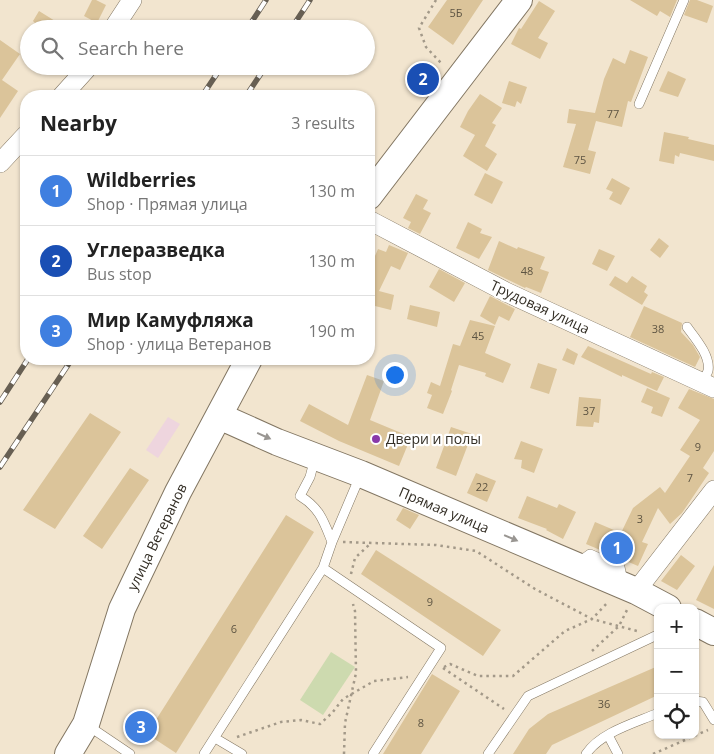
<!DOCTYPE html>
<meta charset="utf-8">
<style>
:root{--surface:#fff;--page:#f6f6f6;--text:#222;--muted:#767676;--line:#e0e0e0;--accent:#1a73e8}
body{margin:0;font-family:"Open Sans",sans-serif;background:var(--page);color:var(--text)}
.controls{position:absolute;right:15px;bottom:15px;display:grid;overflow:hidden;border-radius:10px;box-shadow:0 1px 4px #0004}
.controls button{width:45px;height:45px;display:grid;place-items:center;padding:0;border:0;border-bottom:1px solid var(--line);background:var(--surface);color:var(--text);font:25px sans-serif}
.you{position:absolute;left:394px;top:374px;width:18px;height:18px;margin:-12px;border:4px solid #fff;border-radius:50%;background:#1a73e8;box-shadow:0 0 0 8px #1a73e833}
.badge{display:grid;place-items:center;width:32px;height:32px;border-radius:50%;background:var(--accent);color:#fff;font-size:16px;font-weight:700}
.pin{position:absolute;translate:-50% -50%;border:2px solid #fff;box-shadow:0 1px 5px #0006}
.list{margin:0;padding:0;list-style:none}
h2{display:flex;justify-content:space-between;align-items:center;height:65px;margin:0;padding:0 20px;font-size:21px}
h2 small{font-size:16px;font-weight:400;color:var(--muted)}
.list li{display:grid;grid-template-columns:32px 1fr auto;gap:15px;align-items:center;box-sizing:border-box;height:70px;padding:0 20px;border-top:1px solid var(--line)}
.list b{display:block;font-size:19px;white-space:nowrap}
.list p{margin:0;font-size:16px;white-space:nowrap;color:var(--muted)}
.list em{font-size:16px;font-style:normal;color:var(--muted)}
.icon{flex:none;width:28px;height:28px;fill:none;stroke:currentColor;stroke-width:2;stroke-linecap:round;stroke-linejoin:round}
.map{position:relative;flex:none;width:714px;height:754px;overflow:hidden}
.search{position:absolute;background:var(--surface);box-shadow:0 1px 4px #0004;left:20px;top:20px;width:355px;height:55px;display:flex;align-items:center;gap:12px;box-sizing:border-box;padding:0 18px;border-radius:28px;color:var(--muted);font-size:19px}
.panel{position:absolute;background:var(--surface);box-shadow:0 1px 4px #0004;left:20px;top:90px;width:355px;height:275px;border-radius:20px}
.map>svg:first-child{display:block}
.industrial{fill:#eed5de}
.green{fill:#cddaaf}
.building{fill:#dbc49a}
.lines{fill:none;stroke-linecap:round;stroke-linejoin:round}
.lane-casing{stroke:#827662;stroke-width:10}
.street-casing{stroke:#827662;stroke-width:20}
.secondary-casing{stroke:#827662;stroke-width:28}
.path{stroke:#a39989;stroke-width:2.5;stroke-dasharray:2.5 4;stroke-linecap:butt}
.lane{stroke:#fff;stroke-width:9}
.street{stroke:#fff;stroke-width:19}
.secondary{stroke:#fff;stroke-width:26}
.rail-casing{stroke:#675f53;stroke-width:5.5}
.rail{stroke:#fff;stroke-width:4;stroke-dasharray:11;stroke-linecap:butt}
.oneway{fill:#999692}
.poi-dot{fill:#8939a9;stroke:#fff;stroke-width:2}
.labels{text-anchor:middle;stroke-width:4.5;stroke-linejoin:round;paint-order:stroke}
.number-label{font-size:11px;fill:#5d5442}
.street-label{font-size:14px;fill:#332e25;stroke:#fff}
.poi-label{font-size:14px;fill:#332e25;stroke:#fff;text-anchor:start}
</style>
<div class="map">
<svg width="714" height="754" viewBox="0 0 714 754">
<rect width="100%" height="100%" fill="#f2e5cf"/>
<path class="industrial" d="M168,417L180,424L158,458L146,450Z"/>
<path class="green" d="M331,652L355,667L323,715L300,700Z"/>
<path class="building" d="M92,0H96L106,5L97,23L84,16Z
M447,0H483L453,45L428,27Z
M630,0H677L670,17L660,11L657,16Z
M690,0H697L713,6L707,23L684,15Z
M539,1L555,11L538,38L548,43L540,59L511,44L519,28L521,29Z
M39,11L68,29H32L35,23L33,21Z
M0,40L20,54L2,80L18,91L0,118Z
M630,50L648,57L631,102L628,101L622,127L596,121L588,150L596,152L590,174L563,167L576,124L567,123L569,109L595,113L604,79L613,58L625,64Z
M668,71L686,79L678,97L659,91Z
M509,81L527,87L521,104L517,101L515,107L502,103Z
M480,94L502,108L492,123L496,125L485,146L497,154L487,171L463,156L475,135L460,127L468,111Z
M664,132L689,137L688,139L714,145V161L680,153L679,157L675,155L674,164L659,161Z
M485,173L503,182L492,204L474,195Z
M612,178L630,188L621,205L609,199L613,192L606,189Z
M416,194L428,200L423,209L431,213L420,234L408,228L411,222L403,218Z
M468,222L482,229L480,233L492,237L479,259L456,248Z
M659,238L669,246L660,258L650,250Z
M499,241L517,249L518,247L545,257L540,269L549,272L541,293L526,287L525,288L488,270Z
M389,245L408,253L400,270L391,266L379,291L394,295L391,310L371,305L369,311V270L378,249L386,252Z
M599,249L615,256L607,271L592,264Z
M439,269L465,283L454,302L429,287Z
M615,276L627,283L632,276L647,286L644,292L648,295L642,305L609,285Z
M490,296L515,309L509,321L499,316L495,325L480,316Z
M410,305L440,312L437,327L407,319Z
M644,306L682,323L681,332L693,345L700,357L695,367L630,337Z
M470,320L495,326L485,353L511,364L503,383L485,376L486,373L459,365L451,390L452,391L443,414L427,408L432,395L427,393L431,382L440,386L453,344L460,346Z
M588,346L651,374L652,372L664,377L657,391L622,375V377L581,357Z
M567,348L578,354L574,365L562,360Z
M538,363L557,369L549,394L530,388Z
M367,375L384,381L370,420L411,437L399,466L339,441L300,421L309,404L348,425Z
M647,388L670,398L662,417L651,413L653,407L641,402Z
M689,389L714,399V451L703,468L709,473L682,513L670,524L658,508L642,542L648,544L638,566L586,544L595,522L621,533L633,508L660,487L665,493L690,456L680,450L700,420L678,408Z
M579,397L601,399L599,423L594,422L593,427L576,426Z
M90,413L121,432L55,529L23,510Z
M451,427L472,434L456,476L436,468Z
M521,441L543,449L534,473L521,468L522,460L514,459Z
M130,468L149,480L102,549L83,536Z
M476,473L496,481L487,502L467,493Z
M527,496L557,508L559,504L576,512L563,539L546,530L547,529L518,518Z
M403,508L419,515L410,529L396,520Z
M286,515L314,532L176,753L147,734Z
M376,550L501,630L483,656L361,574Z
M681,555L695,566L677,590L661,581Z
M714,565V609L696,600Z
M658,666V695L552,745L546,754H513L529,729L548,714Z
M432,674L460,691L421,754H383Z
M138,716L152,724L144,738L130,729Z"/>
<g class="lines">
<defs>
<path id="lane" d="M639,104L684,0
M687,327C695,338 711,356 708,371C707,374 704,378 702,382
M315,458L310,477L300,496C320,508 324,522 332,542L323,568
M332,542L360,476
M579,562L590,554L620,567L623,582
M695,701L703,702L714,720
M87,725L130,754
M608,735L618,754
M215,738L242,754
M204,754L323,568L441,648L373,754
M488,754L528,696L655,636
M586,754C601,732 635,723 658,713"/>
<path id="street" d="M113,29L132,0
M62,96L89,66
M0,163L26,135
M369,220L506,292L714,388
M636,591L714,490"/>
<path id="secondary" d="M369,196L519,0
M219,416L277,442L361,474L636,591L668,608
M695,622L714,632
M68,754L86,724L122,609L178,492L249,359"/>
</defs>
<use href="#lane" class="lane-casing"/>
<use href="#street" class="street-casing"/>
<use href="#secondary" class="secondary-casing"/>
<path class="path" d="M436,0L419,28L426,47L442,64
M343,542L436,545L476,551L535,589L592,619L637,631
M351,574L355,558L371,543
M592,651L619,626L628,608
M444,667L450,664L478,676H513L565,631L592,619L608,602
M443,668L504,709
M237,737L281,722L301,720L320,724L332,713L343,699L374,681L408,677
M344,754L345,723L356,673L355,611L353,604
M653,754L708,730"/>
<use href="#lane" class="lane"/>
<use href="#street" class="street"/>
<use href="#secondary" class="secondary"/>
<defs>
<path id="rail" d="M247,29L266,0
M291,29L310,0
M202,96L222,66
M246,96L266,66
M0,402L28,359
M0,467L72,359"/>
</defs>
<use href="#rail" class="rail-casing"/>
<use href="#rail" class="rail"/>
</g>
<defs><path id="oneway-solid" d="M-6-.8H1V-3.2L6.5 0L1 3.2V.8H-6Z" transform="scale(1.25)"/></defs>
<g class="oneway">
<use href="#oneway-solid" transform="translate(264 436) rotate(24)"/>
<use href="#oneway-solid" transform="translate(511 538) rotate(23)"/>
</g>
<circle class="poi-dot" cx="376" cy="439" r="5"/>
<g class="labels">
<g class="number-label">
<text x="456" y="17">5Б</text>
<text x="613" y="118">77</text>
<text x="580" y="164">75</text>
<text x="527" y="275">48</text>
<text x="658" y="333">38</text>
<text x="478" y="340">45</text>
<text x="589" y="415">37</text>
<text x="698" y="451">9</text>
<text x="690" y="482">7</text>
<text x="482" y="491">22</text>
<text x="640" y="523">3</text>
<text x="430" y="606">9</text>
<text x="234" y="633">6</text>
<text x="604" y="708">36</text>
<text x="421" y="727">8</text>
</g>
<g class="street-label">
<text transform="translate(540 307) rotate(25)" y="5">Трудовая улица</text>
<text transform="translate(444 510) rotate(23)" y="5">Прямая улица</text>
<text transform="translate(157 537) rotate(-64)" y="5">улица Ветеранов</text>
</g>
<g class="poi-label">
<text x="386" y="444">Двери и полы</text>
</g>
</g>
</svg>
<div class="controls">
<button>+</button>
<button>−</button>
<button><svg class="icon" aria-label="locate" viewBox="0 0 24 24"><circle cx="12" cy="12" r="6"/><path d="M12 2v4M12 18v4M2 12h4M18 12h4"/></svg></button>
</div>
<div class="you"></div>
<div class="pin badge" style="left:617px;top:548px;background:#3f7fe0">1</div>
<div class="pin badge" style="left:423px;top:79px;background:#1a4fb4">2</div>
<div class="pin badge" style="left:141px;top:727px;background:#3f7fe0">3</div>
<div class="search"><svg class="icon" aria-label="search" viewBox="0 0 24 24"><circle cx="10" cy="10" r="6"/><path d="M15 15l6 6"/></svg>Search here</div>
<section class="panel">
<h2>Nearby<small>3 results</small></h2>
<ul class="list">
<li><span class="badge" style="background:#3f7fe0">1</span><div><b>Wildberries</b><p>Shop · Прямая улица</p></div><em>130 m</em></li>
<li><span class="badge" style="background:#1a4fb4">2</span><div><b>Углеразведка</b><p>Bus stop</p></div><em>130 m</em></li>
<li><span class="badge" style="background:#3f7fe0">3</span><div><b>Мир Камуфляжа</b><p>Shop · улица Ветеранов</p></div><em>190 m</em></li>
</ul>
</section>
</div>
